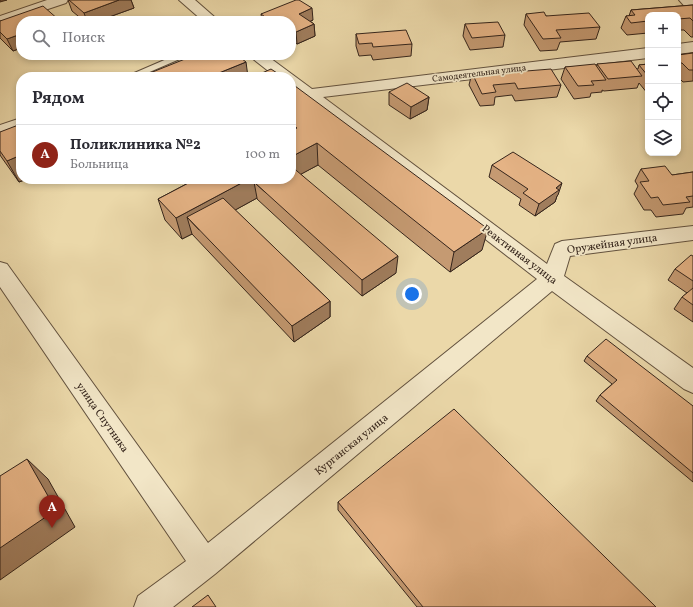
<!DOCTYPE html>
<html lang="ru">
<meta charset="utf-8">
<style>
:root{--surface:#fff;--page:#f2f2f3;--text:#2b2b33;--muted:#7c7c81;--line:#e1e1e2;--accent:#8f2418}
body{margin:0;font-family:Vollkorn,serif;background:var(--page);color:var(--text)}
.controls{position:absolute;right:12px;top:12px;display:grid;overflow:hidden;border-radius:8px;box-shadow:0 2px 6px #0003}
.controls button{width:36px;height:36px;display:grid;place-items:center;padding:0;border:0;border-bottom:1px solid var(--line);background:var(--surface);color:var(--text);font:20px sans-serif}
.you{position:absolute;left:412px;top:294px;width:14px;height:14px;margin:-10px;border:3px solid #fff;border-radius:50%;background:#1a73e8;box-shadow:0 0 0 6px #1a73e833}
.badge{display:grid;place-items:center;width:26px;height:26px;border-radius:50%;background:var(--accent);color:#fff;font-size:13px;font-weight:700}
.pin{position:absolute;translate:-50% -33px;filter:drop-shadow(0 1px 2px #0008)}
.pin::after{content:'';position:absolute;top:21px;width:14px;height:12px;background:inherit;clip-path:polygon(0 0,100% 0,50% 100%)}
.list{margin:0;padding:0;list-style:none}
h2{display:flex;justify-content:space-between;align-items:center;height:52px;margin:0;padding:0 16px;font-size:17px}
h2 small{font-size:13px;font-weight:400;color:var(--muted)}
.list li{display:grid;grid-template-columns:26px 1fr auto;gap:12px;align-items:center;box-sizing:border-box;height:60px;padding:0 16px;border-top:1px solid var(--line)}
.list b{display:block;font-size:15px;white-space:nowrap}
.list p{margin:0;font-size:13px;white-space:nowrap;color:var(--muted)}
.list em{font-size:13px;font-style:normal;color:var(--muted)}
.icon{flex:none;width:22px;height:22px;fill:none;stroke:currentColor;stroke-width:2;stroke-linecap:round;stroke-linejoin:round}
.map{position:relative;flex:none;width:693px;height:607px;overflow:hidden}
.search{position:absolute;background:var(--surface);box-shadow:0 2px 6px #0003;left:16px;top:16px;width:280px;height:44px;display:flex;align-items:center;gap:10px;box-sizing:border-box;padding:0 14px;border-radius:16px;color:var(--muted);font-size:15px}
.panel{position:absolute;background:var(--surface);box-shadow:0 2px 6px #0003;left:16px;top:72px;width:280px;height:112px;border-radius:16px}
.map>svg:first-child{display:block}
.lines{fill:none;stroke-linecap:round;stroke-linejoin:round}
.lane-casing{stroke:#62513e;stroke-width:2}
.street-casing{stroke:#62513e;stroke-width:2}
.lane{fill:#f2e6c7;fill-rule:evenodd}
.street{fill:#f2e6c7;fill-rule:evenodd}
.wall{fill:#c59a72;stroke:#34241b}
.shaded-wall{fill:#a07d5d;stroke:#34241b}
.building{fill:#e5b385;stroke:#34241b}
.labels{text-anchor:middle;stroke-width:3.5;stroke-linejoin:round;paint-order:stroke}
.far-street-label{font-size:9px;fill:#34241b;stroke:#f2e6c7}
.street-label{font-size:11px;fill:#34241b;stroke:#f2e6c7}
</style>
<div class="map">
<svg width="693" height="607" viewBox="0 0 693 607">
<rect width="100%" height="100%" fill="#ebd8a9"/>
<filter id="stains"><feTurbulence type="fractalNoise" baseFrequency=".005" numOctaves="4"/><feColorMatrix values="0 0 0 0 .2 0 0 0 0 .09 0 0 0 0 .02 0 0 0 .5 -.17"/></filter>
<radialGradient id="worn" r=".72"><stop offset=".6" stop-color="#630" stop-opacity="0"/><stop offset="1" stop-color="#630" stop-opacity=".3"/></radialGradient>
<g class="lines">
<defs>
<path id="lane" d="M176,55H189L138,77H125Z
M21,118V125L0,132V125Z"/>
<path id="street" d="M47,0H68L66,3L0,25V16Z
M179,0H195L219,21H203Z
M679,0H693V11L688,10Z
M693,42V52L678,54V44Z
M648,48V58L323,97L547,264L555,244L562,241L693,226V240L570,256L564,276L693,368V393L684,389L552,291L215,574L173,607H134L138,596L186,561L0,287V262L7,264L208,543L537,279L291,89V77H276L248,55H266L312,89Z"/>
</defs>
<use href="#lane" class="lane-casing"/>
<use href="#street" class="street-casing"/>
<use href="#lane" class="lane"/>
<use href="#street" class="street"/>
</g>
<path class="wall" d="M68,0H131L134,8L98,21H84L72,11Z
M693,5V37H691L684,30H678V15H648V33L627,35L621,28L626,16H629L631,10Z
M261,14L313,20L310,21L314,24L315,36L297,44L291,40V21H262Z
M526,14L546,16L600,27L596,39L560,42L557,50L540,51L524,25Z
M59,20V21H21V48L13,51L0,38V21Z
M465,24L505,35L503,47L470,50L463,36Z
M356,34L412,44L411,56L373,60L371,55L359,56L356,46Z
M693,53V81L683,82L678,77V55Z
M597,64L638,69L639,65L648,64V94L639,83L637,88L604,91L602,90V92L591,93L590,97L574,99L561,79L565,67L597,66Z
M472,73L489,74L561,85L557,97L515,101L512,95L495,97L494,105L480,106L469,85Z
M291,83L482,250L450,272L318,165L301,174L396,273L362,296L257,199V198L235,210L330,301V317L294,342L192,234L182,239L165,220L158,199L196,179H291Z
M389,92L429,97L427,110L410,119L389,105Z
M0,132L21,179H27L19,182L2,158L0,155Z
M492,165L558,195L557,196L555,202L535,216L519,205L521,199L489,177Z
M641,169L672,175L693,172V207L686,208L683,214L656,217L651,210H644L634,194L638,186L635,181Z
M693,256V322L674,309L682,297L687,293L668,280L675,269Z
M587,356L693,406V482L596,401L600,395L612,384L584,361Z
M338,502L656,607H417L338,510Z"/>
<path class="shaded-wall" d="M0,0H7L0,2Z
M119,0H131L134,8L98,21H87L84,13Z
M312,8L313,20L300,26L299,14Z
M274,17V21H268V19Z
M314,24L315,36L297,44L296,32Z
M21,34V48L13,51L7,39Z
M246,62L248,77H209Z
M429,97L427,110L410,119L411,107Z
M317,143L318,165L266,193L254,182L257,198L199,230L187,217L192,234L182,239L176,218L249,179H291V157Z
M21,155V179H27L19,182L7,161Z
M562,183L558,195L557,196L555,202L535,216L539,204L556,188Z
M488,229L482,250L450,272L454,252Z
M398,256L396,273L362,296V280Z
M330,301V317L294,342L292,326Z
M27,459L48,479L75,527L0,580V548Z"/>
<path class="building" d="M69,0H119L84,13Z
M296,0H299L312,8L299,14L314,24L296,32L291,28V21H280L274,17L268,19L261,14Z
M693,5V21L690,18L678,19V15H648V21L631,23L626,16L635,15L631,10Z
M43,6L59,20L56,21H21V34L7,39L0,32V21Z
M544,12L546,16L589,13L600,27L556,30L561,38L543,39L526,14Z
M498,22L505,35L472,38L465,24Z
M406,30L412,44L373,47L372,43L359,44L356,34Z
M693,53V70H689L682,63H678V55Z
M195,55H237L246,62L209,77H140Z
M631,61L642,76L608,79L597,64Z
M595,64L606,80L591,81L594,85L578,86L565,67Z
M648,64V76L639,65Z
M271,69L283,77H253Z
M551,69L561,85L518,89L515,83L493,85L496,92L482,94L472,73L487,71L489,74Z
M291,83L488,229L454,252L317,143L291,157V131L297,128L291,123Z
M407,83L429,97L411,107L389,92Z
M21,124V155L7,161L0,151V132Z
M513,152L562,183L556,188L559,190L539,204L523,193L528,189L492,165Z
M291,166L398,256L362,280L254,182L260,179H291Z
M665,166L672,175L693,172V196L686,197L690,202L663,205L658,197L651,198L640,182L649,181L641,169Z
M196,179H249L176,218L158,199Z
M223,198L330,301L292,326L187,217Z
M691,255L693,256V281L675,269Z
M693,288V305L682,297Z
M606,339L693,406V473L600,395L617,380L587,356Z
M454,409L656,607H423L338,502Z
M27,459L56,510L0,548V476Z
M208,595L216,607H192Z"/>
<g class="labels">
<g class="far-street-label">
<text transform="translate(479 73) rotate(-7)" y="3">Самодеятельная улица</text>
</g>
<g class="street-label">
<text transform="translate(612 243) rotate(-8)" y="4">Оружейная улица</text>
<text transform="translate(520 254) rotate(37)" y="4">Реактивная улица</text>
<text transform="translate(103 417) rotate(55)" y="4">улица Спутника</text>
<text transform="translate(351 444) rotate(-39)" y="4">Курганская улица</text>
</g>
</g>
<rect width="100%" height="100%" filter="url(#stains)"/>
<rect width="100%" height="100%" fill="url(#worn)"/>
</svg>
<div class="controls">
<button>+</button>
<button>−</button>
<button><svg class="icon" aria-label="locate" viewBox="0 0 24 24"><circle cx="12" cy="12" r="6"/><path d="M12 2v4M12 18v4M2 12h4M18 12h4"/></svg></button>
<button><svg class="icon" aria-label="layers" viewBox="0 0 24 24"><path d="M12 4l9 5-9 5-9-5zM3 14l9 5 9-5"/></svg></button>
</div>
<div class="you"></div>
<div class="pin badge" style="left:52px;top:528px">A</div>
<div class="search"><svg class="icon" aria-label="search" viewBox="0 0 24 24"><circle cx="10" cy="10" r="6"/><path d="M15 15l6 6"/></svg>Поиск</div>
<section class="panel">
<h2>Рядом<small></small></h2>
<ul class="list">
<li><span class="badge">A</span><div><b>Поликлиника №2</b><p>Больница</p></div><em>100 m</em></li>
</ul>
</section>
</div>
